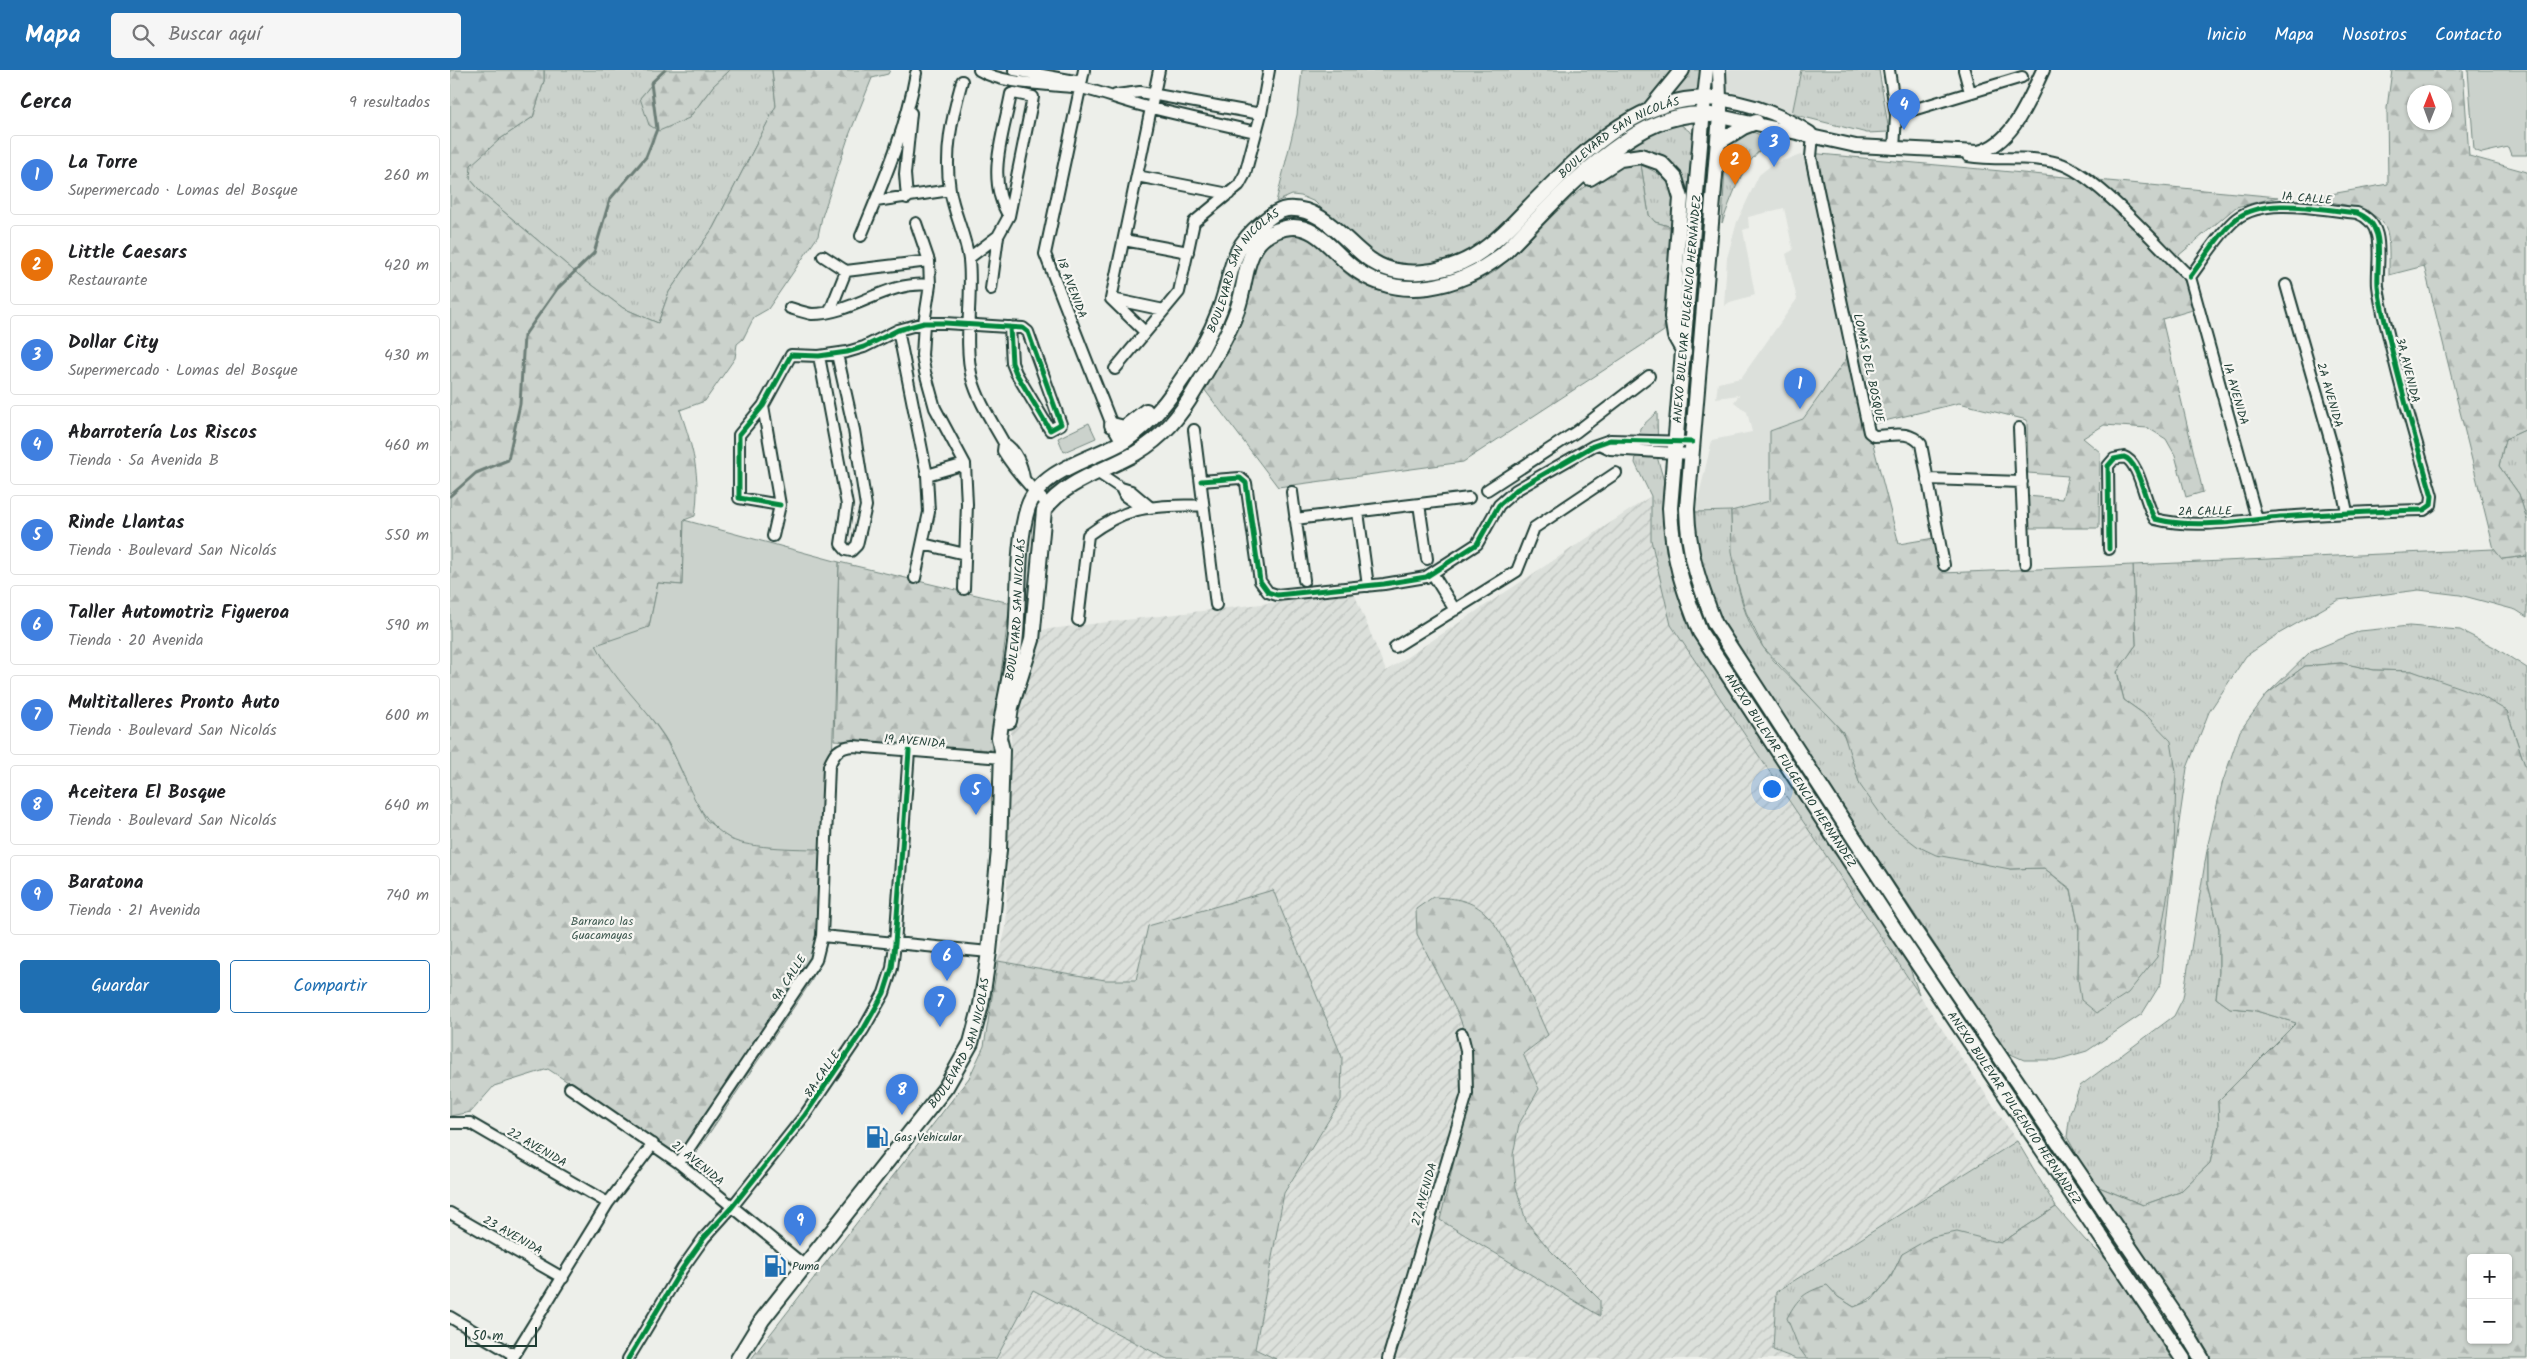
<!DOCTYPE html>
<html lang="es">
<meta charset="utf-8">
<style>
:root{--surface:#fff;--page:#f6f6f6;--text:#202124;--muted:#757577;--line:#e0e0e0;--accent:#1f6fb2}
body{margin:0;font-family:Kalam,sans-serif;background:var(--page);color:var(--text)}
.controls{position:absolute;right:15px;bottom:15px;display:grid;overflow:hidden;border-radius:5px;box-shadow:0 1px 4px #0004}
.controls button{width:45px;height:45px;display:grid;place-items:center;padding:0;border:0;border-bottom:1px solid var(--line);background:var(--surface);color:var(--text);font:25px sans-serif}
.compass{position:absolute;left:1957px;top:15px;width:45px;height:45px;border-radius:50%;background:var(--surface);box-shadow:0 1px 4px #0004;rotate:1deg}
.scale{position:absolute;left:15px;bottom:12px;width:72px;box-sizing:border-box;padding-left:5px;border:2px solid #1f3d34;border-top:0;font-size:14px;line-height:18px;white-space:nowrap;color:#1f3d34;-webkit-text-stroke:4px #f6f6f2;paint-order:stroke}
.you{position:absolute;left:1321px;top:718px;width:18px;height:18px;margin:-12px;border:4px solid #fff;border-radius:50%;background:#1a73e8;box-shadow:0 0 0 8px #1a73e833}
.badge{display:grid;place-items:center;width:32px;height:32px;border-radius:50%;background:var(--accent);color:#fff;font-size:16px;font-weight:700}
.pin{position:absolute;translate:-50% -41px;filter:drop-shadow(0 1px 2px #0008)}
.pin::after{content:'';position:absolute;top:26px;width:18px;height:15px;background:inherit;clip-path:polygon(0 0,100% 0,50% 100%)}
.list{margin:0;padding:0;list-style:none}
h2{display:flex;justify-content:space-between;align-items:center;height:65px;margin:0;padding:0 20px;font-size:21px}
h2 small{font-size:16px;font-weight:400;color:var(--muted)}
.list li{display:grid;grid-template-columns:32px 1fr auto;gap:15px;align-items:center;box-sizing:border-box;height:80px;margin:0 10px 10px;padding:0 10px;border:1px solid var(--line);border-radius:5px}
.list b{display:block;font-size:19px;white-space:nowrap}
.list p{margin:0;font-size:16px;white-space:nowrap;color:var(--muted)}
.list em{font-size:16px;font-style:normal;color:var(--muted)}
.actions{display:flex;gap:10px;padding:15px 20px}
.actions a{flex:1;padding:11px 0;border:1px solid var(--accent);border-radius:5px;text-align:center;font-size:18px;color:var(--accent)}
.actions .main{background:var(--accent);color:#fff}
.icon{flex:none;width:28px;height:28px;fill:none;stroke:currentColor;stroke-width:2;stroke-linecap:round;stroke-linejoin:round}
.map{position:relative;flex:none;width:2077px;height:1289px;overflow:hidden}
header{display:flex;align-items:center;gap:30px;box-sizing:border-box;height:70px;padding:0 25px;background:var(--accent);color:#fff}
header strong{font-size:24px}
nav{display:flex;gap:28px;margin-inline-start:auto;font-size:18px}
.search{width:350px;height:45px;background:var(--page);display:flex;align-items:center;gap:12px;box-sizing:border-box;padding:0 18px;border-radius:5px;color:var(--muted);font-size:19px}
main{display:flex}
aside{flex:1;background:var(--surface)}
.map>svg:first-child{display:block}
.built{fill:#dce0db}
.industrial{fill:url(#industrial-furrows);fill-rule:evenodd}
.grass{fill:url(#grass-tufts);stroke:#758880}
.forest{fill:url(#forest-firs);stroke:#758880;fill-rule:evenodd}
.park{fill:#cbd2cc;stroke:#758880}
.lines{fill:none;stroke-linecap:round;stroke-linejoin:round}
.stream{stroke:#6c7e77;stroke-width:3}
.minor-casing{stroke:#1f3d34;stroke-width:14}
.tertiary-casing{stroke:#1f3d34;stroke-width:16}
.secondary-casing{stroke:#1f3d34;stroke-width:18}
.minor{stroke:#f6f6f2;stroke-width:10}
.tertiary{stroke:#f6f6f2;stroke-width:12}
.secondary{stroke:#f6f6f2;stroke-width:14}
.cycleway-casing{stroke:#f6f6f2;stroke-width:8}
.cycleway{stroke:#00873e;stroke-width:5}
.labels{text-anchor:middle;stroke-width:4.5;stroke-linejoin:round;paint-order:stroke}
.street-label{font-size:12px;fill:#1f3d34;stroke:#f6f6f2}
.park-label{font-size:12px;fill:#415b52;stroke:#f6f6f2}
.poi-label{font-size:12px;fill:#1f3d34;stroke:#f6f6f2;text-anchor:start}
</style>
<header>
<strong>Mapa</strong>
<div class="search"><svg class="icon" aria-label="search" viewBox="0 0 24 24"><circle cx="10" cy="10" r="6"/><path d="M15 15l6 6"/></svg>Buscar aquí</div>
<nav><a>Inicio</a><a>Mapa</a><a>Nosotros</a><a>Contacto</a></nav>
</header>
<main>
<aside>
<h2>Cerca<small>9 resultados</small></h2>
<ul class="list">
<li><span class="badge" style="background:#3f7fe0">1</span><div><b>La Torre</b><p>Supermercado · Lomas del Bosque</p></div><em>260 m</em></li>
<li><span class="badge" style="background:#e8710a">2</span><div><b>Little Caesars</b><p>Restaurante</p></div><em>420 m</em></li>
<li><span class="badge" style="background:#3f7fe0">3</span><div><b>Dollar City</b><p>Supermercado · Lomas del Bosque</p></div><em>430 m</em></li>
<li><span class="badge" style="background:#3f7fe0">4</span><div><b>Abarrotería Los Riscos</b><p>Tienda · 5a Avenida B</p></div><em>460 m</em></li>
<li><span class="badge" style="background:#3f7fe0">5</span><div><b>Rinde Llantas</b><p>Tienda · Boulevard San Nicolás</p></div><em>550 m</em></li>
<li><span class="badge" style="background:#3f7fe0">6</span><div><b>Taller Automotriz Figueroa</b><p>Tienda · 20 Avenida</p></div><em>590 m</em></li>
<li><span class="badge" style="background:#3f7fe0">7</span><div><b>Multitalleres Pronto Auto</b><p>Tienda · Boulevard San Nicolás</p></div><em>600 m</em></li>
<li><span class="badge" style="background:#3f7fe0">8</span><div><b>Aceitera El Bosque</b><p>Tienda · Boulevard San Nicolás</p></div><em>640 m</em></li>
<li><span class="badge" style="background:#3f7fe0">9</span><div><b>Baratona</b><p>Tienda · 21 Avenida</p></div><em>740 m</em></li>
</ul>
<div class="actions"><a class="main">Guardar</a><a>Compartir</a></div>
</aside>
<div class="map">
<svg width="2077" height="1289" viewBox="0 0 2077 1289">
<defs>
<pattern id="industrial-furrows" width="10" height="10" patternUnits="userSpaceOnUse" patternTransform="scale(1.25)"><rect width="10" height="10" fill="#dce0db"/><path d="M-1 1l2-2M0 10L10 0M9 11l2-2" fill="none" stroke="#bcc1bd"/></pattern>
<pattern id="grass-tufts" width="24" height="20" patternUnits="userSpaceOnUse" patternTransform="scale(1.25)"><rect width="24" height="20" fill="#cbd2cc"/><path d="M3 7l-1-3M5 7V3M7 7l1-3M15 17l-1-3M17 17v-4M19 17l1-3" fill="none" stroke="#aeb5b0"/></pattern>
<pattern id="forest-firs" width="22" height="20" patternUnits="userSpaceOnUse" patternTransform="scale(1.25)"><rect width="22" height="20" fill="#cbd2cc"/><path d="M5 1l3.5 6h-7zM16 11l3.5 6h-7z" fill="#aeb5b0"/></pattern>
</defs>
<rect width="100%" height="100%" fill="#edefea"/>
<filter id="ink" filterUnits="userSpaceOnUse"><feTurbulence type="fractalNoise" baseFrequency=".02" numOctaves="2"/><feDisplacementMap in="SourceGraphic" scale="10" xChannelSelector="R" yChannelSelector="G"/><feConvolveMatrix kernelMatrix="1 2 1 2 8 2 1 2 1" color-interpolation-filters="sRGB"/></filter>
<g filter="url(#ink)">
<path class="built" d="M1272,0H1351L1342,44L1267,16Z
M1359,83L1402,281L1353,349L1320,361V431L1281,441L1245,442L1262,370L1302,362L1297,342L1284,332L1289,325L1266,328L1268,313L1291,308L1347,229L1336,184L1343,180L1334,138L1298,147L1299,158L1293,160L1305,225L1280,232L1274,236L1277,188L1287,152L1309,105L1324,93Z"/>
<path class="industrial" d="M1201,426V470L1221,555L1567,1071L1326,1222L1323,1280L1346,1289H826L805,1279L834,1123L891,1030L892,987L823,821L698,856L686,910H655L548,891L556,857L561,663L566,634L583,597L591,560L904,523L936,601ZM1009,946L1097,966L1073,984L1089,1019L1069,1054L1063,1085L1066,1117L1076,1151L1099,1179L990,1150L1022,1016L1020,975Z
M583,1220L717,1289H546Z"/>
<path class="grass" d="M94,0H214L190,28L239,48L263,16L280,0H322L326,36L263,158L219,222L208,253L173,238L129,205L34,125L20,109V95L50,69L83,47L94,11Z
M852,0H1224L1195,34L1164,51L1132,74L1045,163L1019,183L980,197L936,193L904,172L865,132L851,126L842,125L826,132L847,45Z
M1238,0H1251L1249,20L1213,30Z
M1351,0H1429L1439,62L1417,63L1342,44Z
M1230,54L1243,64L1246,72L1229,263L1225,254L1234,130L1220,98L1160,88L1202,62Z
M1297,60L1324,70C1295,85 1283,124 1272,153L1276,77L1280,69Z
M1191,95C1228,111 1224,120 1222,157L1205,152L1199,145Z
M1207,342L1208,390L1215,415L1216,481L1224,511L1237,544L1455,884L1469,924L1221,555L1201,470V426L1185,393L1190,358Z
M2077,359V450L2069,424L2049,396L2055,369Z
M1281,441C1282,487 1286,538 1313,577C1334,607 1369,630 1391,661C1400,673 1405,700 1410,715L1560,799L1594,798L1621,820L1629,859L1628,909L1698,647L1674,630L1667,601L1686,575L1683,495L2044,479L2053,489L2077,486V547L2066,540L2010,525L1969,520L1888,530L1830,563L1796,586L1759,642L1737,698L1724,787L1711,913L1692,944L1637,981L1606,990H1574L1556,982L1261,537L1248,492L1245,442Z
M1959,556L2010,560L2044,577L2077,598V702L2057,641L1962,601L1924,600L1891,593L1855,596L1817,624L1861,581L1910,561Z
M1758,774V814L1769,859V902L1766,928L1780,938L1803,940L1847,953L1768,1031L1769,1056L1760,1093L1730,1122L1693,1135L1644,1115L1617,1067L1620,1043L1630,1016L1724,946L1733,928Z
M1567,1071L1606,1137L1551,1173L1535,1170L1452,1184C1440,1210 1431,1226 1404,1237L1388,1227L1377,1215L1359,1289H1346L1323,1280L1326,1222Z"/>
<path class="forest" d="M0,0H94V11L83,47L50,69L21,95L20,109L34,125L129,205L173,238L208,253L219,222L263,158L326,36L322,0H440L438,4L422,8L398,68L372,147L368,166L318,239L304,247L293,269L287,274L285,288L255,331L230,340C243,379 251,404 245,446L234,450L232,515L208,513L199,557L191,634L215,668L256,750L282,770L320,777L379,779L370,881L362,910L240,1092L98,999L44,1016L21,1042L0,1046Z
M214,0H280L263,16L239,48L209,61L199,55L190,28Z
M1942,0H2013L2019,86L2077,102V359L2055,369L2049,396L2069,424L2077,450V486L2052,489L2044,479L1974,196L1939,205C1939,193 1940,168 1936,158C1927,137 1879,132 1858,128L1938,114L1937,38ZM1964,22H1994V52H1964Z
M1359,83L1828,127L1786,137L1722,191L1732,205L1746,239L1712,249L1753,422L1736,427L1725,385L1716,369L1698,358L1654,355L1633,368L1650,382L1649,458H1579L1576,426L1612,429L1618,406L1578,403L1577,350L1509,333L1418,355L1449,474L1484,468L1493,503L1683,495L1686,575L1667,602L1674,630L1698,647L1721,671L1726,702L1724,787L1707,887L1678,923L1647,943L1631,930L1628,909L1629,859L1621,819L1594,798L1560,799L1486,785L1467,776L1437,753L1410,715L1393,662L1313,577L1296,542L1288,515L1282,481L1281,441L1320,431V361L1353,349L1402,281Z
M1187,92L1191,95L1199,145L1205,152L1222,157L1214,261L1013,392L828,417L754,319C764,301 776,281 783,262C792,236 798,185 822,170C856,149 876,188 899,206C921,223 955,229 982,224C1000,220 1022,215 1039,205C1053,197 1064,184 1076,173C1106,142 1143,100 1187,92Z
M389,492L560,533L541,680L384,670Z
M1891,593L1924,600L1962,601L2028,624L2057,641L2077,702V1289H1757L1644,1115L1693,1135L1730,1122L1760,1093L1769,1056L1768,1031L1846,953L1803,940L1780,938L1766,928L1769,902V859L1758,814V774L1772,714L1790,661L1817,624L1855,596ZM2021,1188H2058V1270H2021Z
M823,820L892,987L891,1030L834,1123L805,1279L826,1289H717L583,1220L546,1289H301L519,1008L534,976L548,891L655,910H686L698,856Z
M983,827C1002,828 1019,829 1034,842C1056,860 1084,936 1098,965L1073,984L1089,1019L1069,1054L1063,1085L1066,1117L1076,1151L1099,1179L1150,1230V1246L990,1150L1022,1016L1020,975L1009,946L967,864L966,839Z
M1606,1137L1636,1171L1657,1190L1722,1289H1357L1349,1278L1337,1248C1348,1227 1355,1222 1377,1215L1388,1227L1404,1237L1422,1230L1441,1207L1452,1184L1482,1167L1507,1162L1551,1173Z"/>
<path class="park" d="M2018,0H2077V85H2061L2058,77L2032,83L2024,80Z
M639,353L646,368L614,382L608,368Z
M234,450L389,492L379,779C358,779 297,779 281,769C243,748 236,701 214,666C193,634 162,608 146,575L199,557L208,513L232,515Z"/>
<g class="lines">
<path class="stream" d="M0,426L26,403L58,390L70,334L74,266L107,219L144,183L160,129L196,87L207,59L201,13L215,0"/>
<defs>
<path id="minor" d="M529,0C553,15 603,14 631,18C651,22 670,30 690,35C728,45 767,53 805,62
M564,0L631,12
M634,0L595,184L662,355L672,372
M1439,0L1446,45L1444,79
M1514,0L1520,22
M512,11C502,47 494,82 500,120C504,144 516,166 519,190C523,229 513,270 522,308C528,331 543,353 554,373C566,380 572,395 574,408
M666,25L690,22L811,44
M1446,45L1572,7
M1363,65L1361,87L1419,362L1424,366C1442,366 1458,359 1471,374L1494,495
M1518,86C1548,91 1578,85 1608,93C1644,102 1710,179 1740,207
M687,106L779,124
M457,128L455,104L461,43
M426,131L500,120
M466,153L479,191L480,215L474,253L472,285L475,302L485,338L515,394L517,434L514,519
M411,166C433,113 456,60 466,3
M674,170L738,182
M373,186L396,201L479,191
M519,188L548,166
M1740,207L1807,449
M1836,215L1886,390L1897,442
M541,219L548,166L559,146L583,27L564,23L561,24C554,63 535,109 559,146
M662,229L714,240
M340,238C347,240 355,243 362,244C404,244 437,210 480,215
M380,241L396,201
M448,260L477,405L479,442L465,508
M695,262L661,229L709,0
M369,286L397,435L391,474L396,480L401,481L407,475L416,436L404,360L387,284
M665,299L729,222L744,152L789,115L795,104L811,44L819,0
M313,336L330,435L323,466
M1569,358L1575,493
M744,360L766,535
M554,373L553,381C565,401 581,418 598,435
M1149,374L1160,379L1241,384
M647,402L671,418L681,421L700,437
M477,405L515,394
M1477,409L1572,412
M751,411L790,408L796,413L810,511L818,522L827,525L934,514L976,507L1027,474L1049,435L1066,420L1143,376L1160,370L1242,372
M671,418L675,426L691,437
M1037,420L1126,362L1199,306
M842,422L854,510
M969,434L977,489
M330,435L289,428V365L313,336L341,285L369,286L397,282L414,277L448,260L474,253H495L573,258L578,262L611,354L600,360L566,303L562,293L560,257
M908,442L918,516
M845,449L1019,428
M473,474L515,484
M1659,479L1658,396L1664,389L1674,387C1690,392 1695,435 1705,449C1744,459 1790,451 1830,447C1878,444 1926,441 1974,440L1981,435L1982,426C1967,375 1952,324 1940,272C1936,254 1930,235 1928,216C1926,191 1938,154 1907,143C1872,140 1815,126 1786,149C1770,162 1753,190 1740,207
M982,503L1005,540
M628,550L638,465C681,433 703,437 753,435
M945,577L1067,501L1084,458L1166,403
M372,866L539,882
M120,1018L229,1093L355,1196
M0,1053H20L158,1133
M229,1093L366,890L372,866L379,696C384,684 388,677 403,676L552,688
M0,1143L113,1208
M0,1247L64,1285
M62,1289L158,1133L203,1074
M178,1289L232,1199L254,1168L282,1137L355,1045L413,960L434,923L442,898L445,874L459,681
M938,1289L1017,1024L1016,980L1012,964"/>
<path id="tertiary" d="M1269,0L1270,29C1301,34 1334,46 1360,63
M1254,27L1257,0
M1270,46L1406,76L1528,82C1563,74 1579,29 1593,0"/>
<g id="secondary">
<path id="s1" d="M1254,27L1220,438C1222,485 1233,519 1250,562L1449,866L1733,1289"/>
<path d="M1201,38L1232,0"/>
<path d="M1269,72L1293,57L1306,52"/>
<path d="M1140,108L1170,89L1191,86L1211,93L1225,108L1231,128L1222,247L1225,266L1234,282"/>
<path d="M662,355L674,358L696,341"/>
<path d="M559,651L561,637L582,570L594,440C616,410 655,401 686,383C713,367 730,346 745,320C760,295 777,268 787,240C795,219 794,194 807,175C813,166 825,160 835,158C864,151 882,181 901,196C948,234 1009,218 1053,184C1103,134 1184,35 1261,45"/>
<path id="s2" d="M288,1289L312,1250L496,1017L521,973L531,935L539,882L549,780L552,680L549,668C553,633 563,599 566,564C569,528 567,470 578,437C591,398 645,389 676,370C696,356 715,335 728,315C745,292 760,266 770,239C784,201 777,182 812,153C819,147 829,140 837,139C872,136 894,171 919,189C948,211 995,203 1024,186C1045,173 1063,154 1080,136C1132,84 1190,21 1270,29V46L1237,439C1238,482 1249,514 1265,554L1462,857L1728,1249L1752,1289"/>
</g>
</defs>
<use href="#minor" class="minor-casing"/>
<use href="#tertiary" class="tertiary-casing"/>
<use href="#secondary" class="secondary-casing"/>
<use href="#minor" class="minor"/>
<use href="#tertiary" class="tertiary"/>
<use href="#secondary" class="secondary"/>
<defs>
<path id="cycleway" d="M751,411L790,408L796,413L810,511L818,522L827,525L934,514L976,507L1027,474L1049,435L1066,420L1143,376L1160,370L1242,372
M330,435L289,428V365L313,336L341,285L369,286L397,282L414,277L448,260L474,253H495L573,258L578,262L611,354L600,360L566,303L562,293L560,257
M1659,479L1658,396L1664,389L1674,387C1690,392 1695,435 1705,449C1744,459 1790,451 1830,447C1878,444 1926,441 1974,440L1981,435L1982,426C1967,375 1952,324 1940,272C1936,254 1930,235 1928,216C1926,191 1938,154 1907,143C1872,140 1815,126 1786,149C1770,162 1753,190 1740,207
M178,1289L232,1199L254,1168L282,1137L355,1045L413,960L434,923L442,898L445,874L459,681"/>
</defs>
<use href="#cycleway" class="cycleway-casing"/>
<use href="#cycleway" class="cycleway"/>
</g>
</g>
<defs>
<symbol id="fuel-bare" viewBox="-9 -9 18 18"><path d="M-5.5-6h7V0h2V4h1.3V-2.5L3-4.5l.8-.8L6-3V5H2.5V1h-1V6h-7ZM-4.2-4.7v3.2H.2V-4.7Z" fill="#1f6fb2" stroke="#f6f6f2" stroke-width="2.5" paint-order="stroke"/></symbol>
</defs>
<g fill-rule="evenodd">
<use href="#fuel-bare" x="411" y="1051" width="32" height="32"/>
<use href="#fuel-bare" x="309" y="1180" width="32" height="32"/>
</g>
<g class="labels">
<g class="street-label">
<text dy="4" stroke="none"><textPath href="#s2" startOffset="1745">BOULEVARD SAN NICOLÁS</textPath></text>
<text transform="translate(1857 128) rotate(5)" y="4">1A CALLE</text>
<text dy="4" stroke="none"><textPath href="#s2" startOffset="1266">BOULEVARD SAN NICOLÁS</textPath></text>
<text transform="translate(622 218) rotate(69)" y="4">18 AVENIDA</text>
<text transform="translate(1237 239) rotate(-85)" y="4">ANEXO BULEVAR FULGENCIO HERNÁNDEZ</text>
<text transform="translate(1419 298) rotate(78)" y="4">LOMAS DEL BOSQUE</text>
<text transform="translate(1958 300) rotate(76)" y="4">3A AVENIDA</text>
<text transform="translate(1786 324) rotate(74)" y="4">1A AVENIDA</text>
<text transform="translate(1880 325) rotate(74)" y="4">2A AVENIDA</text>
<text transform="translate(1755 441) rotate(-1)" y="4">2A CALLE</text>
<text dy="4" stroke="none"><textPath href="#s2" startOffset="831">BOULEVARD SAN NICOLÁS</textPath></text>
<text transform="translate(465 671) rotate(5)" y="4">19 AVENIDA</text>
<text dy="4" stroke="none"><textPath href="#s1" startOffset="706">ANEXO BULEVAR FULGENCIO HERNÁNDEZ</textPath></text>
<text transform="translate(339 908) rotate(-57)" y="4">9A CALLE</text>
<text dy="4" stroke="none"><textPath href="#s2" startOffset="389">BOULEVARD SAN NICOLÁS</textPath></text>
<text transform="translate(372 1004) rotate(-56)" y="4">8A CALLE</text>
<text dy="4" stroke="none"><textPath href="#s1" startOffset="1111">ANEXO BULEVAR FULGENCIO HERNÁNDEZ</textPath></text>
<text transform="translate(87 1077) rotate(30)" y="4">22 AVENIDA</text>
<text transform="translate(248 1093) rotate(39)" y="4">21 AVENIDA</text>
<text transform="translate(974 1124) rotate(-74)" y="4">27 AVENIDA</text>
<text transform="translate(63 1165) rotate(30)" y="4">23 AVENIDA</text>
</g>
<g class="park-label">
<text x="152" y="855">Barranco las<tspan x="152" dy="14">Guacamayas</tspan></text>
</g>
<g class="poi-label">
<text x="444" y="1071">Gas Vehicular</text>
<text x="342" y="1200">Puma</text>
</g>
</g>
</svg>
<div class="controls">
<button>+</button>
<button>−</button>
</div>
<svg class="compass" viewBox="-18 -18 36 36"><path d="M0-13l5 13h-10z" fill="#e53935"/><path d="M0 13l5-13h-10z" fill="#757577"/></svg>
<div class="scale">50 m</div>
<div class="you"></div>
<div class="pin badge" style="left:1350px;top:339px;background:#3f7fe0">1</div>
<div class="pin badge" style="left:1285px;top:115px;background:#e8710a">2</div>
<div class="pin badge" style="left:1324px;top:97px;background:#3f7fe0">3</div>
<div class="pin badge" style="left:1454px;top:60px;background:#3f7fe0">4</div>
<div class="pin badge" style="left:526px;top:745px;background:#3f7fe0">5</div>
<div class="pin badge" style="left:497px;top:911px;background:#3f7fe0">6</div>
<div class="pin badge" style="left:490px;top:957px;background:#3f7fe0">7</div>
<div class="pin badge" style="left:452px;top:1045px;background:#3f7fe0">8</div>
<div class="pin badge" style="left:350px;top:1176px;background:#3f7fe0">9</div>
</div>
</main>
